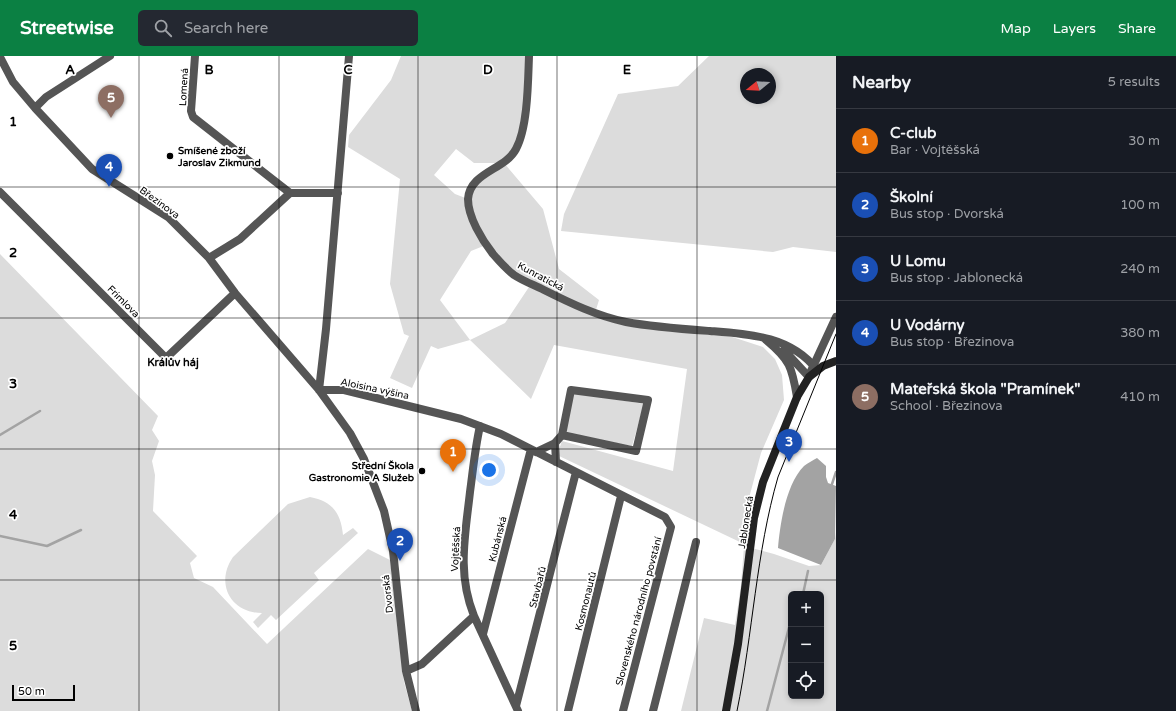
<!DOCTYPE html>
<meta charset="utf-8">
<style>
:root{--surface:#171b24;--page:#242831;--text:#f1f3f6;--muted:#9ea1a6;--line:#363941;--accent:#0b8043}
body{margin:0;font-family:"Varela Round",sans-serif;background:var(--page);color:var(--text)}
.controls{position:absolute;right:12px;bottom:12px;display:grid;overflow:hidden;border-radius:6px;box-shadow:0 2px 6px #0003}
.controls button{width:36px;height:36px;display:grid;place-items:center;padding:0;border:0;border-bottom:1px solid var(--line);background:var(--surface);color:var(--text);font:20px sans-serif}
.compass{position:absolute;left:740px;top:12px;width:36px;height:36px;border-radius:50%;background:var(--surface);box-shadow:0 2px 6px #0003;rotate:252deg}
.scale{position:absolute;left:12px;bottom:10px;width:63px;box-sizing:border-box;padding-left:4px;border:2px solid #000;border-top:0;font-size:11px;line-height:14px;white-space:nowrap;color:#000;-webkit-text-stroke:3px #fff;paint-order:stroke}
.you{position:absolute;left:489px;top:414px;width:14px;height:14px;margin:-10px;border:3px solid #fff;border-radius:50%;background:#1a73e8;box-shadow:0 0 0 6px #1a73e833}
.badge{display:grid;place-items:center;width:26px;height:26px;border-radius:50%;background:var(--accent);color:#fff;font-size:13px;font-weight:700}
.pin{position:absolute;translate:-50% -33px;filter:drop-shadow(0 1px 2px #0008)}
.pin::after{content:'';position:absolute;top:21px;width:14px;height:12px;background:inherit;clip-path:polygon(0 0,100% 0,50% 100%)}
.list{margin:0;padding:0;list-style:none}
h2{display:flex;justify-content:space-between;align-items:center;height:52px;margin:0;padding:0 16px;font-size:17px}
h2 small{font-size:13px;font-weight:400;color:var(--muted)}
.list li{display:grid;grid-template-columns:26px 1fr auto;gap:12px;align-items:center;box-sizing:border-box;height:64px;padding:0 16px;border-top:1px solid var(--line)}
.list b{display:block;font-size:15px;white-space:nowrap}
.list p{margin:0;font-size:13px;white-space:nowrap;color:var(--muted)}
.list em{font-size:13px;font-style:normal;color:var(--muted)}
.icon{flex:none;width:22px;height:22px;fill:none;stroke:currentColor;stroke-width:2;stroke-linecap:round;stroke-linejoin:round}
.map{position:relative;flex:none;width:836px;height:655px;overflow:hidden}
header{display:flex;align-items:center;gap:24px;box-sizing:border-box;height:56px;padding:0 20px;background:var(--accent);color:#fff}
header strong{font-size:19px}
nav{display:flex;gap:22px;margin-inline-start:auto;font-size:14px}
.search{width:280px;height:36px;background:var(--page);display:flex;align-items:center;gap:10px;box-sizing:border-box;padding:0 14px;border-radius:6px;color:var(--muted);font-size:15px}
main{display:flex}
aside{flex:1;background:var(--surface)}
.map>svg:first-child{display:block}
.green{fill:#dcdcdc;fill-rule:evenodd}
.water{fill:#a3a3a3}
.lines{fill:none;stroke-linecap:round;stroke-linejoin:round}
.stream{stroke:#a3a3a3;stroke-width:2.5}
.minor{stroke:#555;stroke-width:8}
.tertiary{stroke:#555;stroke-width:8}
.secondary{stroke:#222;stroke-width:8}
.tram{stroke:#000;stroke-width:1}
.grid{fill:none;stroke:#000;stroke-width:1;stroke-opacity:0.55}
.poi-dot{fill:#000;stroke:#fff;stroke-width:1.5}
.labels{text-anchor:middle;stroke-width:3.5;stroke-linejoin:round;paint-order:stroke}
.street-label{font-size:10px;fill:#000;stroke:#fff}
.poi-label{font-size:10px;font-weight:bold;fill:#000;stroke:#fff;text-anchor:start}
.neighbourhood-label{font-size:11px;font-weight:bold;fill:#000;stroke:#fff}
.grid-label{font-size:13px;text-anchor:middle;font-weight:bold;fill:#000;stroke:#fff;stroke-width:3.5;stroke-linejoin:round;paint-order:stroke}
</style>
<header>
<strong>Streetwise</strong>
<div class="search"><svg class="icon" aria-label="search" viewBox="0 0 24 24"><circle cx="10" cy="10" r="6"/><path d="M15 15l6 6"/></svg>Search here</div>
<nav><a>Map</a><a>Layers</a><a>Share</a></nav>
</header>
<main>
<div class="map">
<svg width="836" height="655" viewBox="0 0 836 655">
<rect width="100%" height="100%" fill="#fff"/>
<path class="green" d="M401,0H529L520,83L504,107L543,153L559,213L599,244L595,257L625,266L714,275L763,291L775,303L782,319L784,344L761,397L748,446L742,487L557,399L562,385L673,415L687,313L554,289L531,343L470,284L438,293L431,290L412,332L390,322L409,280L404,278L390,228L400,123L348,91L349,79L391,24ZM456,93L474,107H503L472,129L468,143L455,138L434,119ZM486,189L514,219L531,228L505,267L470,284L440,244L471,195Z
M709,0H836V196L793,191L773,196L561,175L564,158L618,38L678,30ZM746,18H770V42H746Z
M0,198L158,360L152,374L159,385L152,405L155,419L153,455L197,500L190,507L194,522L213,531L267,588L368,493L390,504L404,626L412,655H0Z
M572,336L644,348L632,390L564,378Z
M310,441C332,445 341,457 343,479L353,472L358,477L314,517L319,524L276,564L271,559L258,572L253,566L262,557C230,557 215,527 233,501L288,448Z
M836,476V655H681L704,562L735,569L741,529L744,490L774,498L809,510L821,509L835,483ZM791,538H821V640H791Z"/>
<path class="water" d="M817,402L826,410V421L828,427L836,430L835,483L821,509L778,492C780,468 786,428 804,410C808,407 813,404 817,402Z"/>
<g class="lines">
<path class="stream" d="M0,379L40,355
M831,431L836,416
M0,480L47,490L81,474
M803,538L808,515
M767,655L791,564"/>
<path class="minor" d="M195,0L191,55L193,61L290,137
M0,1L13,26L35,52L92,113L168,161L209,202L235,237L319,334L350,377L364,403L384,455L393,495L406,615L416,655
M35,52L46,41L110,0
M0,136L166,302L235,237
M209,202L240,183L290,137H338
M811,315L836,261
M319,334H344L461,363L501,378L665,461L671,471L623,655
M319,334L326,273L349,0
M480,370C475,392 473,414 470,436C465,481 457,517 474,560L518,655
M555,387L556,406
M536,396L555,387L562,379L571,334L648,344L636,395L562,379
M483,578L531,393
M406,615L422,608L474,560
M516,650L576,416
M568,655L621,440
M653,655L696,486"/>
<path class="tertiary" d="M529,0C528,25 528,71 516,93C505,114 470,116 468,143C468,161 482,184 493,198C499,205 506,213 514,219C523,225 534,229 544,234C570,247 597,260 626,266C653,271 682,273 710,275C749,278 791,280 817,314
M766,284C790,304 792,311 797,341
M784,294L809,321"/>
<path class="secondary" d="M726,655L738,588L754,462L763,426L797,341L809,321L823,310L836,305"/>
<path class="tram" d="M737,655C753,577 756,497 778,421L836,278"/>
</g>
<path class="grid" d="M139,0V655M279,0V655M418,0V655M557,0V655M697,0V655M0,131H836M0,262H836M0,393H836M0,524H836"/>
<g class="poi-dot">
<circle cx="170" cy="100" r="4"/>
<circle cx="422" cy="415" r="4"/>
</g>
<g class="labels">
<g class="street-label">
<text transform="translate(183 31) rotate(-87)" y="4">Lomená</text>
<text transform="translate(160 146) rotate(36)" y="4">Březinova</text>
<text transform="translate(541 220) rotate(28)" y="4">Kunratická</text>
<text transform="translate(124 245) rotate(45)" y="4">Frimlova</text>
<text transform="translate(375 332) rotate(12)" y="4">Aloisina výšina</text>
<text transform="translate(745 466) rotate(-81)" y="4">Jablonecká</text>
<text transform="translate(497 483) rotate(-76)" y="4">Kubánská</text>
<text transform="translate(455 493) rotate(-87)" y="4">Vojtěšská</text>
<text transform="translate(537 531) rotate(-76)" y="4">Stavbařů</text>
<text transform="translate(387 538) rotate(-96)" y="4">Dvorská</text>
<text transform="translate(585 545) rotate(-76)" y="4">Kosmonautů</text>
<text transform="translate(638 555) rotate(-75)" y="4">Slovenského národního povstání</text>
</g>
<g class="poi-label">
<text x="178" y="98">Smíšené zboží<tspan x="178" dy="12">Jaroslav Zikmund</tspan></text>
<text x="414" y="413" text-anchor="end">Střední Škola<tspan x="414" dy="12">Gastronomie A Služeb</tspan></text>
</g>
<g class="neighbourhood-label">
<text x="173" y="310">Králův háj</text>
</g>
</g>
<g class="grid-label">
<text x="70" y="18">A</text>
<text x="209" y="18">B</text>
<text x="348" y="18">C</text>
<text x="488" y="18">D</text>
<text x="627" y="18">E</text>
<text x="13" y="70">1</text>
<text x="13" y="201">2</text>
<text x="13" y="332">3</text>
<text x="13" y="463">4</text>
<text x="13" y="594">5</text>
</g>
</svg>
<div class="controls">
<button>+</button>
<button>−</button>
<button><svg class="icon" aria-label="locate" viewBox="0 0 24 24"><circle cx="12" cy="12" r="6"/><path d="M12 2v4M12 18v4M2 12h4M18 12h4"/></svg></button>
</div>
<svg class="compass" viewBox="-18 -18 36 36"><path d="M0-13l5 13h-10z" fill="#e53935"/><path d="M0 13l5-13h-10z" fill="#9ea1a6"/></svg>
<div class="scale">50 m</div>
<div class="you"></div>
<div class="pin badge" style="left:453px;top:416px;background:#e8710a">1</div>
<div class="pin badge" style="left:400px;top:505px;background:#1a4fb4">2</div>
<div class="pin badge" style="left:789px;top:406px;background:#1a4fb4">3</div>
<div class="pin badge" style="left:109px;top:131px;background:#1a4fb4">4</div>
<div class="pin badge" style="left:111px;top:62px;background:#8d6e63">5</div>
</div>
<aside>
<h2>Nearby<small>5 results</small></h2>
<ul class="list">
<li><span class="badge" style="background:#e8710a">1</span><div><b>C-club</b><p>Bar · Vojtěšská</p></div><em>30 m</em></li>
<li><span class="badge" style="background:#1a4fb4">2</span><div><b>Školní</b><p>Bus stop · Dvorská</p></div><em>100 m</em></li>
<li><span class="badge" style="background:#1a4fb4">3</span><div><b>U Lomu</b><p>Bus stop · Jablonecká</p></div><em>240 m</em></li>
<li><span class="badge" style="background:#1a4fb4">4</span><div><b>U Vodárny</b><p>Bus stop · Březinova</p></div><em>380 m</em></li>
<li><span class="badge" style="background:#8d6e63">5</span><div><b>Mateřská škola &quot;Pramínek&quot;</b><p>School · Březinova</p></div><em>410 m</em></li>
</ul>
</aside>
</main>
